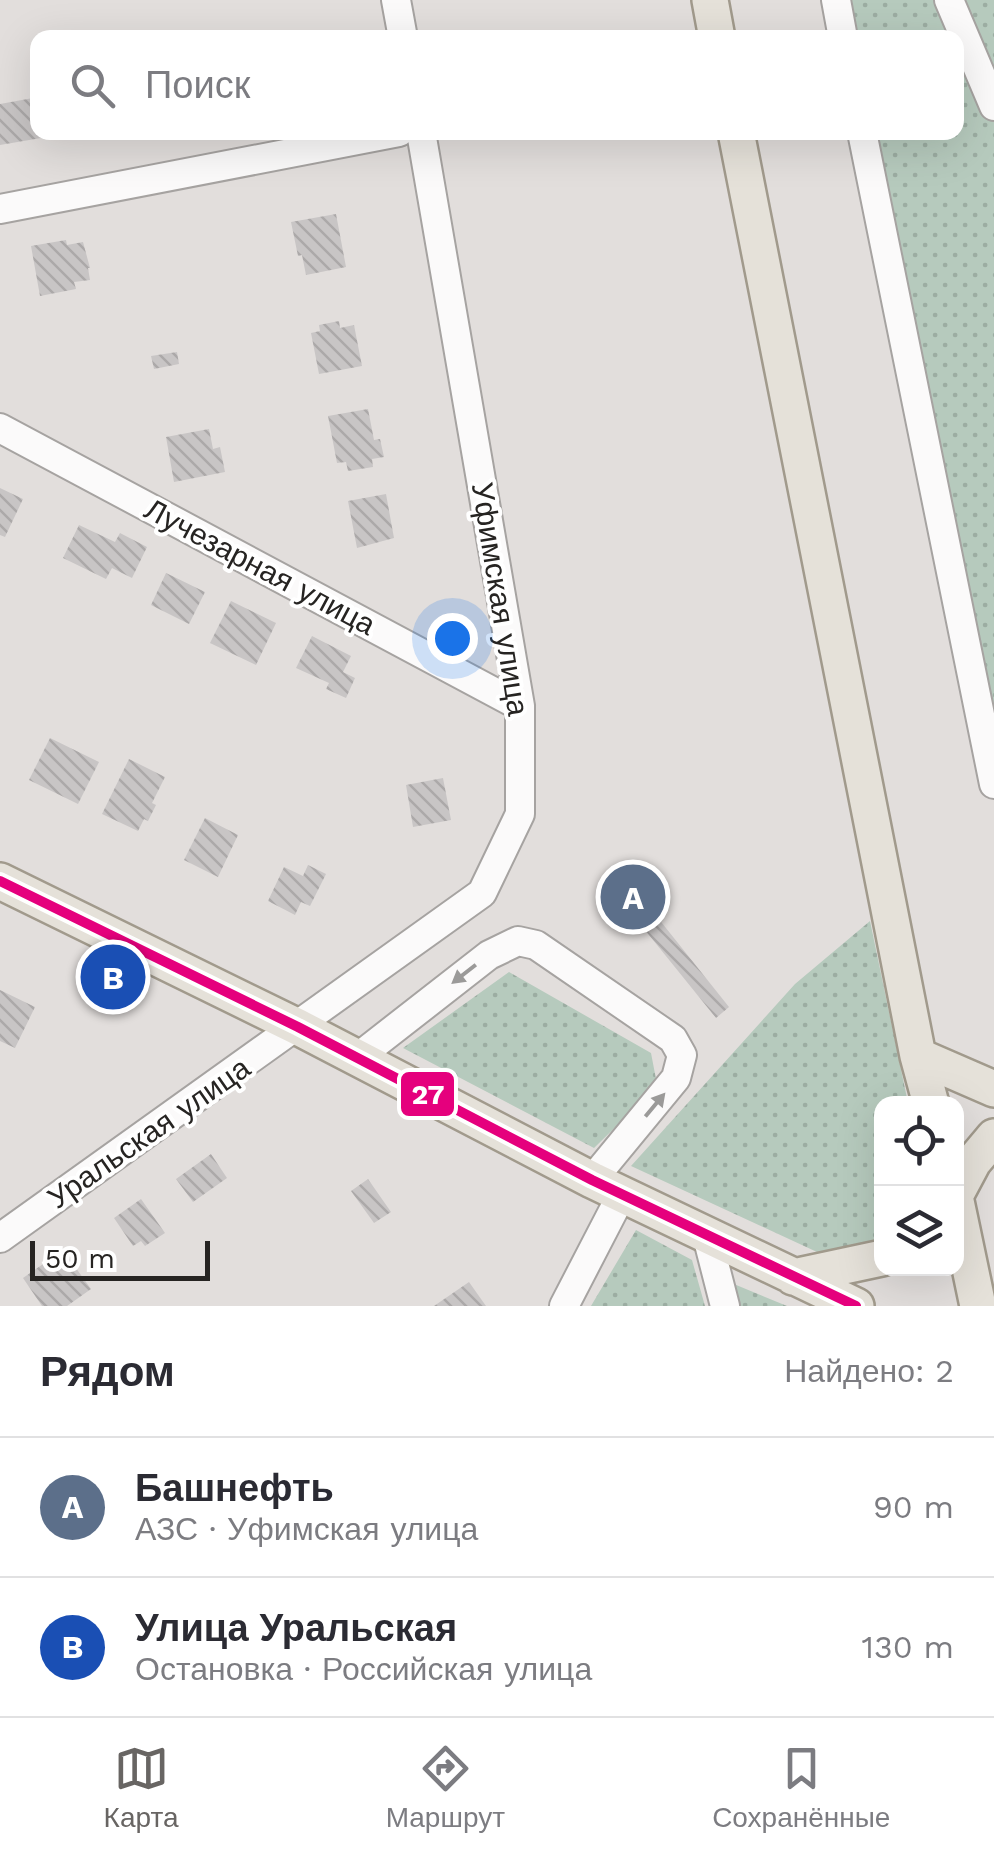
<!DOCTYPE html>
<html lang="ru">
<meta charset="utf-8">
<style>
:root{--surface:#fff;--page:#f7f7f7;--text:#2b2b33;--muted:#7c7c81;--line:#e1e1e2;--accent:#686563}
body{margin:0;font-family:"Work Sans",sans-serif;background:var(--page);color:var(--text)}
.controls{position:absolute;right:30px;bottom:30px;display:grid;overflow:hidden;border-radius:20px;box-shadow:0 10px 40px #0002}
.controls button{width:90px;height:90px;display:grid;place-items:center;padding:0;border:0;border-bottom:2px solid var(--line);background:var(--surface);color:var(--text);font:50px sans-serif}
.scale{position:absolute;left:30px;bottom:25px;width:180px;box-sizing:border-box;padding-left:10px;border:5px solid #262422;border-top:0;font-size:28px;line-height:35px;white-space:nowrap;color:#262422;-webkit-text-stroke:8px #fff;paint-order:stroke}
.you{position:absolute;left:452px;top:638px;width:35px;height:35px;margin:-25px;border:8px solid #fff;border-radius:50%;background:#1a73e8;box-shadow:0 0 0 15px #1a73e833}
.badge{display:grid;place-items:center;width:65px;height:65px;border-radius:50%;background:var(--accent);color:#fff;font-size:32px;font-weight:700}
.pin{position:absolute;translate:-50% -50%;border:5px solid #fff;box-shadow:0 2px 10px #0006}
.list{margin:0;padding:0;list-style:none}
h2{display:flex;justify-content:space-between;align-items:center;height:130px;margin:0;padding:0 40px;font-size:42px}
h2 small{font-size:32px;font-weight:400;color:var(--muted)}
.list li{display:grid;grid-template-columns:65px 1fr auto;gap:30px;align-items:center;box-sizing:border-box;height:140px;padding:0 40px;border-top:2px solid var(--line)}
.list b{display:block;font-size:38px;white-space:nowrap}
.list p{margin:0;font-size:32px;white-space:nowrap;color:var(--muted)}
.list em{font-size:32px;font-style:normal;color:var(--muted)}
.icon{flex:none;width:55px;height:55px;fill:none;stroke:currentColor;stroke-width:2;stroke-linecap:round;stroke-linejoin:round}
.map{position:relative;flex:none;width:994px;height:1306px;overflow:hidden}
.search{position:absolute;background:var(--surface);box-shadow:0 10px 40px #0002;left:30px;right:30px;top:30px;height:110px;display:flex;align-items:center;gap:25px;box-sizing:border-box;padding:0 35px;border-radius:20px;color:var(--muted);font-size:38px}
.sheet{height:410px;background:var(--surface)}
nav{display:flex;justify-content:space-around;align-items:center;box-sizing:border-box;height:140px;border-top:2px solid var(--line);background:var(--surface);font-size:28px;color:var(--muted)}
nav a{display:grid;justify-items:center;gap:5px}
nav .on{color:var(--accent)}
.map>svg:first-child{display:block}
.green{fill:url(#green-dots)}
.building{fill:url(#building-back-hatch)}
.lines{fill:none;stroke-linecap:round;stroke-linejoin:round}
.minor-casing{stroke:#a6a3a1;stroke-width:32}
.major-casing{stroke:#a19a8c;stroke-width:40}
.minor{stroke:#fbfafa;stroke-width:28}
.major{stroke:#e5e1d9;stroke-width:35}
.bus-1-casing{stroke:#fff;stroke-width:18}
.bus-1{stroke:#e5007d;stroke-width:10}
.oneway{fill:#9b9a99}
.labels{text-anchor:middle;stroke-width:8;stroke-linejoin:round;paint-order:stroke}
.street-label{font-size:30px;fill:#262422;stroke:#fff}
.line-badge{stroke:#fff;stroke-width:4}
.badge-label{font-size:28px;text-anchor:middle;font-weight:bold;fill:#fff}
</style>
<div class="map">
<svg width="994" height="1306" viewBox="0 0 994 1306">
<defs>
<pattern id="green-dots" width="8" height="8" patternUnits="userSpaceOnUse" patternTransform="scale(2.5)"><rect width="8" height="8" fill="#b6cabd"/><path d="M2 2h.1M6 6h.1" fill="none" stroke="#9cada2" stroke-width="1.8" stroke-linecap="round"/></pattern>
<pattern id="building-back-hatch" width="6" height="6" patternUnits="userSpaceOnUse" patternTransform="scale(2.5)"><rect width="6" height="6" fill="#c8c5c5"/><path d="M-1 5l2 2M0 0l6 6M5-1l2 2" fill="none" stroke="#aca9a9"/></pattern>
</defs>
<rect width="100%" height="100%" fill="#e2dedc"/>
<path class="green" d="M841,0H994V708L870,133L956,132V38L849,37Z
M870,921L908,1103L882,1104L881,1240L817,1252L631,1166L795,984Z
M509,972L651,1053L656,1079L639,1104L594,1148L403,1048Z
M636,1230L692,1260L705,1306H591Z
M729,1282L787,1306H736Z"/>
<path class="building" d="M33,98L41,138L0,145V104Z
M336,214L346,267L306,275L302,255L298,256L291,222Z
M66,240L67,245L83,242L90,268H88L90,280L74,282L76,289L40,296L31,246Z
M339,321L340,328L354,325L362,366L319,374L311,333L320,331L319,325Z
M177,352L179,364L154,369L151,356Z
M368,409L374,440L380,439L384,457L372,459L373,467L348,471L346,462L337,463L328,416Z
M209,429L213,449L220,447L225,472L174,482L166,437Z
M0,488L23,499L5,537L0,535Z
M386,494L394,538L357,548L348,501Z
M79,525L115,542L120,533L147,547L132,578L112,568L106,579L63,558Z
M166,573L205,592L189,624L151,605Z
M231,601L276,623L256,665L210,643Z
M312,636L351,656L343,672L355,678L346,698L326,689L329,683L296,668Z
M50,738L99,762L78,804L29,780Z
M129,759L165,777L152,803L156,805L148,821L144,819L138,831L102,814Z
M443,778L451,820L413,827L406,785Z
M205,818L238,835L218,877L184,860Z
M308,865L326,874L310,906L301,902L295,915L268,901L284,867L303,876Z
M643,876L658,893L646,903L729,1007L716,1018L632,914L618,925L604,907Z
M0,990L35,1007L15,1048L0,1041Z
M211,1154L227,1178L193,1202L176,1179Z
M368,1179L391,1212L374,1223L351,1191Z
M141,1199L165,1233L145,1246L141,1241L133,1246L114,1218Z
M63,1250L91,1289L67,1306H42L23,1278Z
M469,1282L486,1306H434Z"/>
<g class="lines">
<defs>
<path id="minor" d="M396,0L403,38
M836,0L843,38
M949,0L994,106
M862,132L994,784
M0,209L399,132
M0,428L520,706
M357,1058L489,955L518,941L536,945L673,1039L682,1055L676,1078L592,1180
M707,1236L725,1306
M0,1238L482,893L520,814V706L421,132
M564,1306L622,1194"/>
<path id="major" d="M710,0L717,38
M736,132L918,1056L931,1104
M0,881L298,1027L592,1180L856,1306
M918,1056L994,1089
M956,1194L973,1162L994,1137
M956,1201L978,1306
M793,1277L882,1258"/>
</defs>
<use href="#minor" class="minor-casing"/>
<use href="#major" class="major-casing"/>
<use href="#minor" class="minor"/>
<use href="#major" class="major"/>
<defs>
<path id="bus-1" d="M0,881L298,1027L592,1180L856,1306"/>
</defs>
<use href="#bus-1" class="bus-1-casing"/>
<use href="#bus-1" class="bus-1"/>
</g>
<defs><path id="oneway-solid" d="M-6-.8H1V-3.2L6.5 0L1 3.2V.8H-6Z" transform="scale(2.5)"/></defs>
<g class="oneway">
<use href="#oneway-solid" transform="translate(464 974) rotate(142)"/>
<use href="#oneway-solid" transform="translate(655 1105) rotate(-50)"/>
</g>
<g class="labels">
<g class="street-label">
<text transform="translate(260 567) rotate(28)" y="10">Лучезарная улица</text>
<text transform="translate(500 599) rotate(81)" y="10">Уфимская улица</text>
<text transform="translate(149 1133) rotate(-35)" y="10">Уральская улица</text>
</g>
</g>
<rect class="line-badge" x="399" y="1070" width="57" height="48" rx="10" fill="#e5007d"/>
<g class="badge-label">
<text x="428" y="1104">27</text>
</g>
</svg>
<div class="controls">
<button><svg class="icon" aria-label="locate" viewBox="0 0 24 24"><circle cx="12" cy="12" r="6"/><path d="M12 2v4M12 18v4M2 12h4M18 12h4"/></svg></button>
<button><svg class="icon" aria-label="layers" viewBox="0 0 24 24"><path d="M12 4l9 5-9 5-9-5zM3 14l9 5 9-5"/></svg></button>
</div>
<div class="scale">50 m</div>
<div class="you"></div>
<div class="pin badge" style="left:633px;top:897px;background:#5c6f8a">A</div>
<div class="pin badge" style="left:113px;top:977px;background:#1a4fb4">B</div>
<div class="search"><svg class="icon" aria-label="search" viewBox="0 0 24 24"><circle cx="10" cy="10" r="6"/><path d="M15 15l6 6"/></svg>Поиск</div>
</div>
<section class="sheet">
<h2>Рядом<small>Найдено: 2</small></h2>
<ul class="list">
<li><span class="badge" style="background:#5c6f8a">A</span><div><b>Башнефть</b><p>АЗС · Уфимская улица</p></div><em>90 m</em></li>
<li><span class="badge" style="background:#1a4fb4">B</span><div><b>Улица Уральская</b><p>Остановка · Российская улица</p></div><em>130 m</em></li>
</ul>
</section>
<nav>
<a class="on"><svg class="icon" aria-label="map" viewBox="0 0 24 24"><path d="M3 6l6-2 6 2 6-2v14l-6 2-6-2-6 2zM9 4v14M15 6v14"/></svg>Карта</a>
<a><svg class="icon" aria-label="directions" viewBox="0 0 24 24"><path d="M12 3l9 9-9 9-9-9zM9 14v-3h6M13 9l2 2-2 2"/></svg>Маршрут</a>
<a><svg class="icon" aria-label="saved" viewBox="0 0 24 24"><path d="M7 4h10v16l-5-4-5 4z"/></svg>Сохранённые</a>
</nav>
